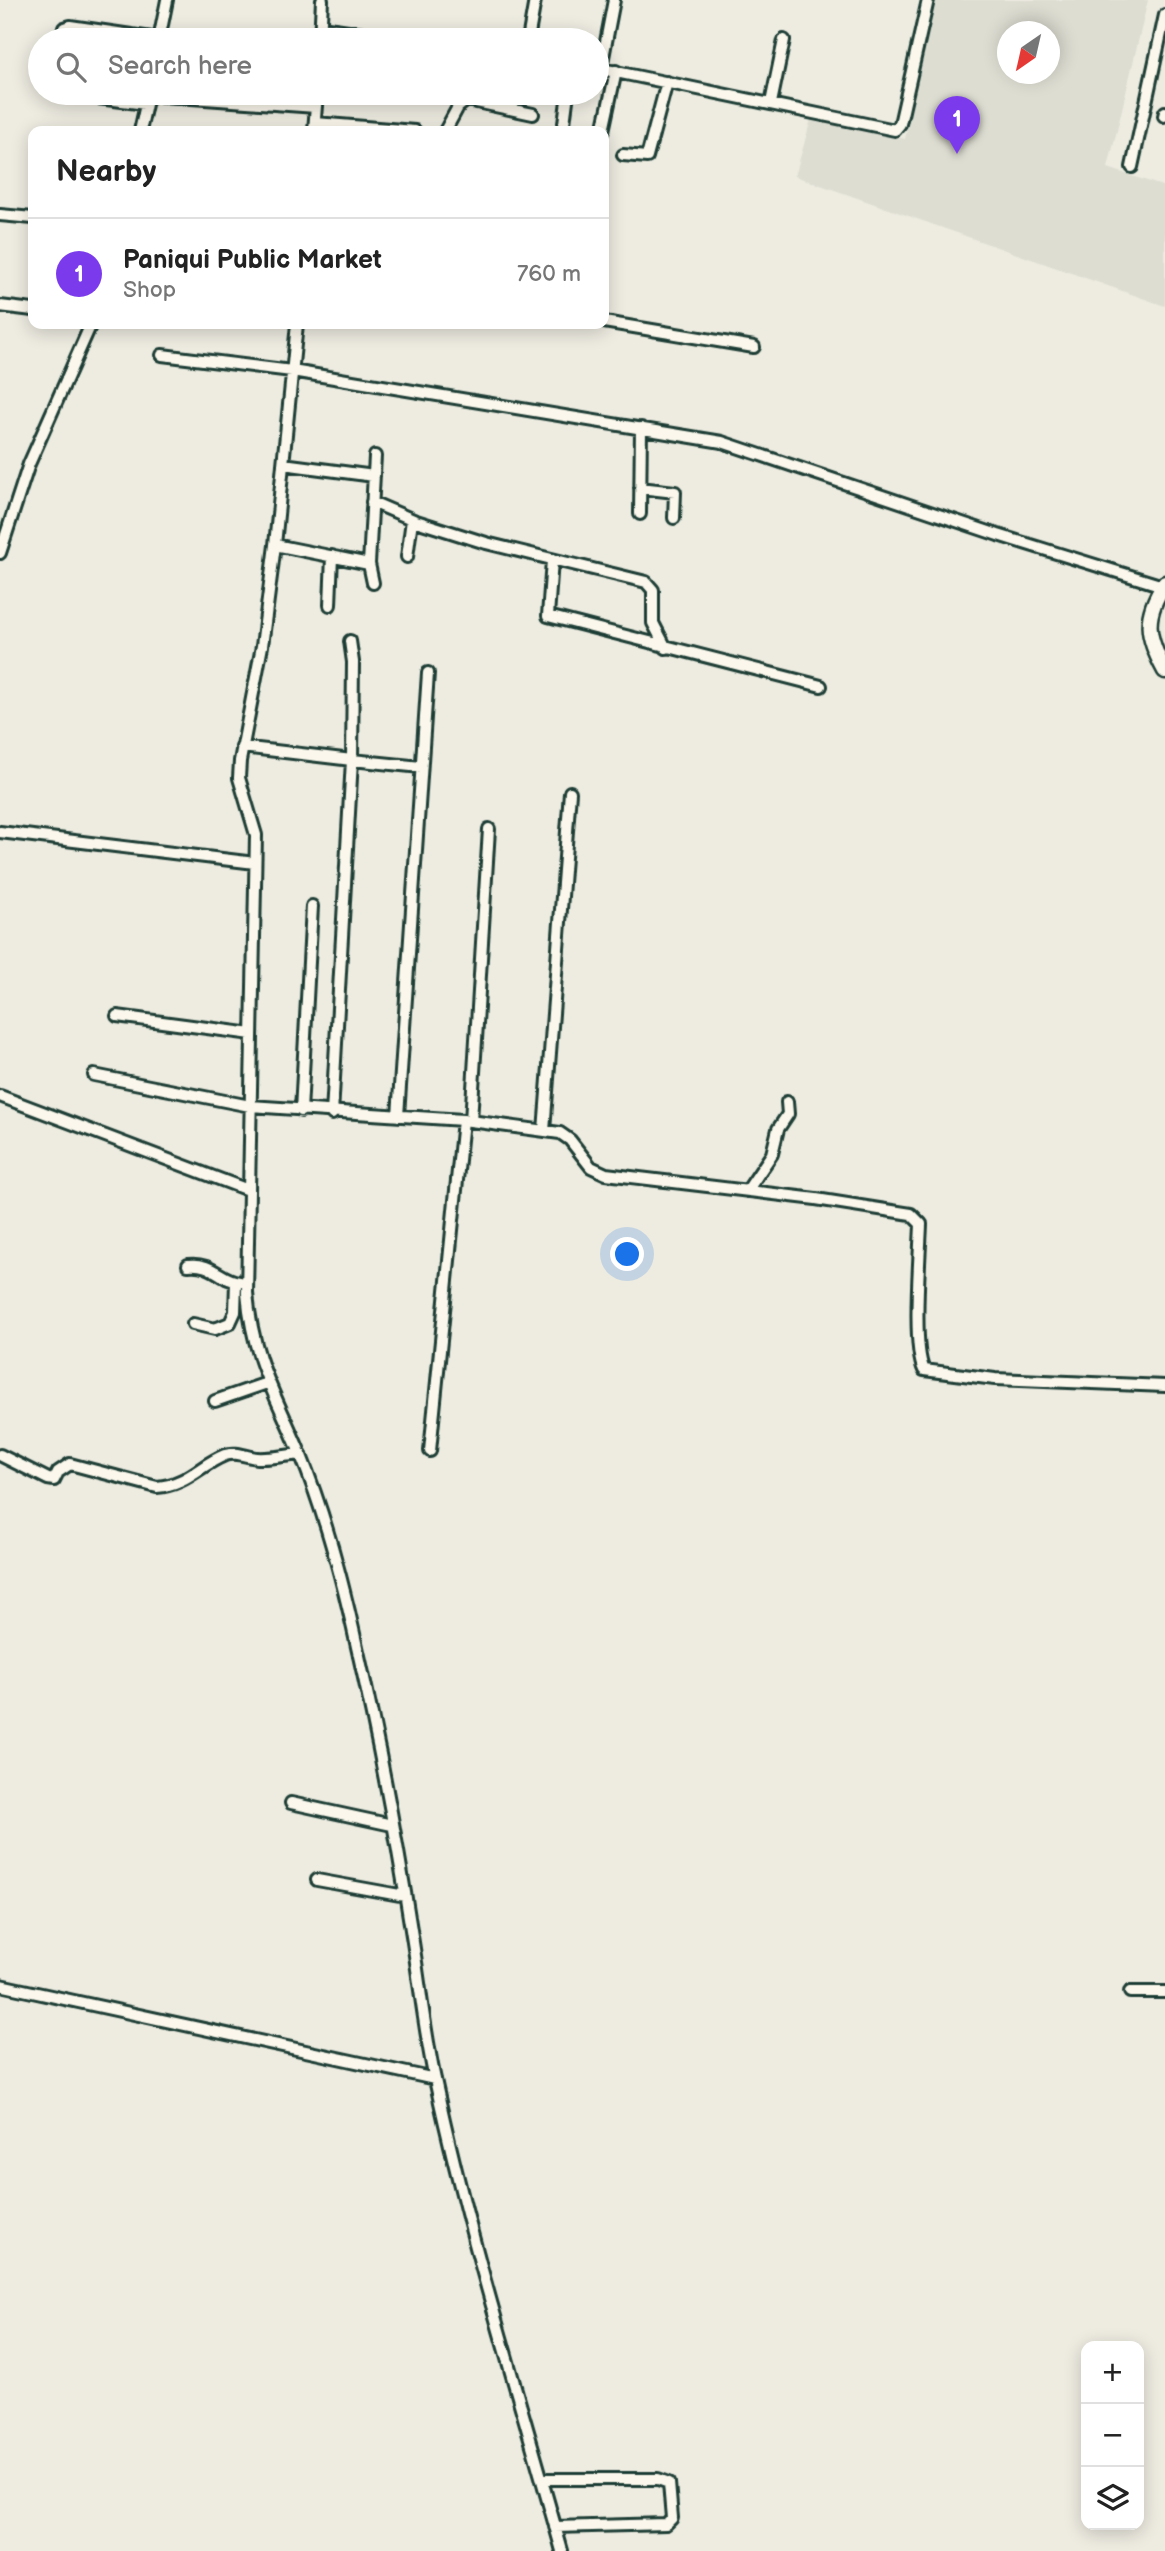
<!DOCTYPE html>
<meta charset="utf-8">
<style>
:root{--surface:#fff;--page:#f6f6f6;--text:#222;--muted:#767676;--line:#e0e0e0;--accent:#7c3aed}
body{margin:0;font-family:"Balsamiq Sans",sans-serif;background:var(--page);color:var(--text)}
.controls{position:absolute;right:21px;bottom:21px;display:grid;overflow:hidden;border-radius:14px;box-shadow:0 4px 18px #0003}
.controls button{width:63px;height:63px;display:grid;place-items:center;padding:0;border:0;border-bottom:2px solid var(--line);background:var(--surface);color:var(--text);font:35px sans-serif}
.compass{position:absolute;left:997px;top:21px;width:63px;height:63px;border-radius:50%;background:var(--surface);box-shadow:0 4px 18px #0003;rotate:214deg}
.you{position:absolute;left:628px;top:1255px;width:24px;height:24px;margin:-18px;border:5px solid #fff;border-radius:50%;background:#1a73e8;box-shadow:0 0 0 10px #1a73e833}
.badge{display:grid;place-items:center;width:46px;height:46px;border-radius:50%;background:var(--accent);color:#fff;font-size:23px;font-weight:700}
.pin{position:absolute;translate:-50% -58px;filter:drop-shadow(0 2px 4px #0008)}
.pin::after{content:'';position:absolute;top:37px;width:24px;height:21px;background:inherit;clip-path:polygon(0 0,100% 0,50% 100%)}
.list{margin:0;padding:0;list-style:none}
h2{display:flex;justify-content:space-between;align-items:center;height:91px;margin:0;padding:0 28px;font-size:30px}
h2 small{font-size:23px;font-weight:400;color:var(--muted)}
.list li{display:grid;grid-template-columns:46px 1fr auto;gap:21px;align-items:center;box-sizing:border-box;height:112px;padding:0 28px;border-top:2px solid var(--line)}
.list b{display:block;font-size:26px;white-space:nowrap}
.list p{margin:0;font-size:23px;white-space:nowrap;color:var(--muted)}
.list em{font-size:23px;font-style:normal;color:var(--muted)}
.icon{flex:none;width:38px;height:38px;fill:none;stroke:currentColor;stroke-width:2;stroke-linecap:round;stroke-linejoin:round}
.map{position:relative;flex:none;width:1165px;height:2551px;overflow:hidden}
.search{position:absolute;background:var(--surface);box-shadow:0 4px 18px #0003;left:28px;top:28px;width:581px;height:77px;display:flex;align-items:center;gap:18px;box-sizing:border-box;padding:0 24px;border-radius:38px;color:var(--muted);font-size:26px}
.panel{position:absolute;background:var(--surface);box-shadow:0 4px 18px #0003;left:28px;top:126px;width:581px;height:203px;border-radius:14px}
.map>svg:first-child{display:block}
.built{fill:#ddddd2;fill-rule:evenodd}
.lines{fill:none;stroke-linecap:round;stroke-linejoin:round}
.minor-casing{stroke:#1f3d34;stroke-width:16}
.tertiary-casing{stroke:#1f3d34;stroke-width:19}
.minor{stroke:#fbf7ec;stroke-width:10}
.tertiary{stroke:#fbf7ec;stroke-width:14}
</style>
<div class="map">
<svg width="1165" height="2551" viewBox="0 0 1165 2551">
<rect width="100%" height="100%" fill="#eeece1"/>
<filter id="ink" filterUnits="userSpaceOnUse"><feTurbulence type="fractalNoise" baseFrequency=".0143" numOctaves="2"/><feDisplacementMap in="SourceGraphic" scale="14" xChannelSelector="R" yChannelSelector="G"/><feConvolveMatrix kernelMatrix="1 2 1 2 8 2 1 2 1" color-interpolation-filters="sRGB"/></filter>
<g filter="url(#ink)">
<path class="built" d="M935,0H1148L1108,168L1165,187V306L795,176L812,116L905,139ZM1007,32H1050V74H1007Z"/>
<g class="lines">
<defs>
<path id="minor" d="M321,27L411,40
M60,40L64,28L70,26L159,39
M159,40L167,0
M320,40L322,0
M528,40L535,0
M597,68L895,130L900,124L928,0
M601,68L614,0
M58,93L146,104
M149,95L316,107
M771,103L784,40
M1164,116L1165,112
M315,123L415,131
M140,131L147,100
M314,131L317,93
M445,131L458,107L467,100L533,114
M563,131L568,93
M603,131L616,71
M623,155L647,157L667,82
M1132,167L1165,15
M0,215L33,218
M0,306L33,310
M604,322L754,347
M297,324L275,545L262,646L240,761L239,778L256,835L247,1293C253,1361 275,1393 300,1453C325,1514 343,1582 357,1647C379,1742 397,1840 412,1936C420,1985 425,2036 436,2084C470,2242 519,2396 562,2551
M162,355L292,371L722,442L998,535L1163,586
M283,464L374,476
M640,488L675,492L674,518
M372,502L416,521L486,543L646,582L653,590V623L666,648
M640,514L641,428
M275,545L369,564L375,456
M0,553L29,464L91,324
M407,557L412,520
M552,560L548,616L821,686
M369,564L373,583
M330,605L332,556
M350,641L353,662L352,760L421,767
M242,747L352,760L332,1114
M0,832L255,863
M117,1016L252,1034
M94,1075L250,1106L463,1120L560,1133L570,1140L591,1167L606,1174L816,1199L911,1214L921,1224C920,1255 912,1347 924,1370L995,1379L1165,1386
M0,1096L248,1190
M301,1111L312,906
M398,1116L428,673
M471,1121L489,829
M544,1131L570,792
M747,1191L772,1154L778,1129L788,1114L787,1102
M188,1265C213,1262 221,1281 240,1282
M193,1324L215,1329L230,1323L235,1312L236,1282
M215,1401L267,1383
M430,1451L463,1120
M0,1455L48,1479L54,1480L58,1472L70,1464L157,1487C186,1485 200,1465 225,1455C237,1451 246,1457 257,1458C271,1459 287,1455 301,1454
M291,1803L392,1825
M317,1880L405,1896
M0,1985L435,2079
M1130,1992H1165
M542,2479H658L669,2483L672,2518L666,2524L555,2527"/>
<path id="tertiary" d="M1165,583C1143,617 1146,636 1165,671"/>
</defs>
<use href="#minor" class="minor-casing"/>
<use href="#tertiary" class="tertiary-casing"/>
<use href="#minor" class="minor"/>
<use href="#tertiary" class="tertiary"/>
</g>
</g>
</svg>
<div class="controls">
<button>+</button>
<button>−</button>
<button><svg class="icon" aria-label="layers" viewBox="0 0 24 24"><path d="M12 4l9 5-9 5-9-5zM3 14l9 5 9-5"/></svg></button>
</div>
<svg class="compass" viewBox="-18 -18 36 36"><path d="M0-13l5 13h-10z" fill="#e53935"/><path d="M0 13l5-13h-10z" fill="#767676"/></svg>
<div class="you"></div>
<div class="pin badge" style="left:957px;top:154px">1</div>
<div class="search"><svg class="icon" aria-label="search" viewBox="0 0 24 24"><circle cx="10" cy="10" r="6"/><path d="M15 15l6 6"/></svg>Search here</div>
<section class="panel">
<h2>Nearby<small></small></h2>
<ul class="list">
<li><span class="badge">1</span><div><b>Paniqui Public Market</b><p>Shop</p></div><em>760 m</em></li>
</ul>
</section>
</div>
